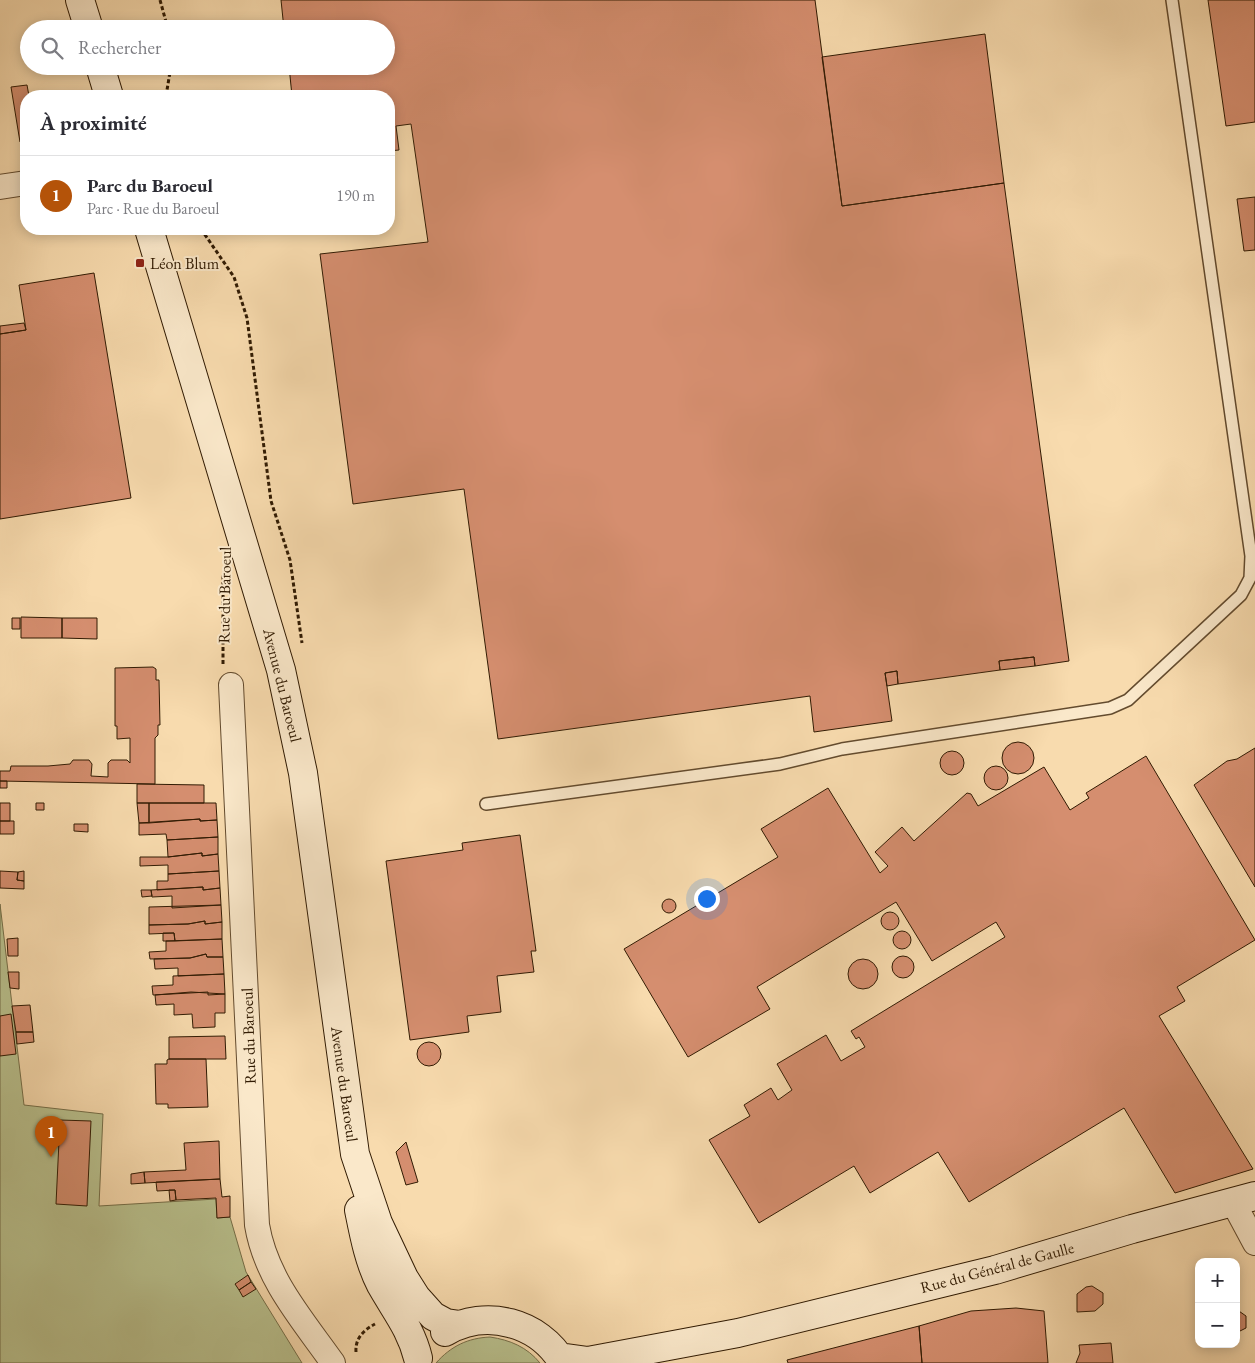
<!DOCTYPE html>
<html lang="fr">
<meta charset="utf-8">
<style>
:root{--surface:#fff;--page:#f7f7f7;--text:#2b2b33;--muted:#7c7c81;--line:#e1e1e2;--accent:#b45309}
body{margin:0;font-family:"EB Garamond",serif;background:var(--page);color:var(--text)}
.controls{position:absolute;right:15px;bottom:15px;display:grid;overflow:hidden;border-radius:10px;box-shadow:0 2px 12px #0003}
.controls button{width:45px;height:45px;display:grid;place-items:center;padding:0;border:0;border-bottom:1px solid var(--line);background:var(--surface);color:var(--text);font:25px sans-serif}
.you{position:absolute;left:706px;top:898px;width:18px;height:18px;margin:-12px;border:4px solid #fff;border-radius:50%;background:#1a73e8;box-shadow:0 0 0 8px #1a73e833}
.badge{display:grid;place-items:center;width:32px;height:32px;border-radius:50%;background:var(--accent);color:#fff;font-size:16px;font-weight:700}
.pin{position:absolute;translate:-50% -41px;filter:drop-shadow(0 1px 2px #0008)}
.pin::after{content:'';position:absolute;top:26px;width:18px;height:15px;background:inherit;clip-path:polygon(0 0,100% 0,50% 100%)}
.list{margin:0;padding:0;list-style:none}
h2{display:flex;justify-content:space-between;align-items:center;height:65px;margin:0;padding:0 20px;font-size:21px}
h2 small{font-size:16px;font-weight:400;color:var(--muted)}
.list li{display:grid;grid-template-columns:32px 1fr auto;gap:15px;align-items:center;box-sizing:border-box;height:80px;padding:0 20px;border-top:1px solid var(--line)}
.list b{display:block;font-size:19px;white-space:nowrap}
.list p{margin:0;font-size:16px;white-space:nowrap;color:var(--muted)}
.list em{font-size:16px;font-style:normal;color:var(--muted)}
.icon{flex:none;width:28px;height:28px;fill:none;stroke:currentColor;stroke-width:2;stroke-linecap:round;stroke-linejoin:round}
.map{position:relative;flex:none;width:1255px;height:1363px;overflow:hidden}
.search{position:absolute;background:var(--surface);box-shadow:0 2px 12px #0003;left:20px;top:20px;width:375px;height:55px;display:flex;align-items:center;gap:12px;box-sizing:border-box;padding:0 18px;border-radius:28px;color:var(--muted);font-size:19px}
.panel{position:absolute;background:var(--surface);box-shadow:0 2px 12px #0003;left:20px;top:90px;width:375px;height:145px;border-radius:20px}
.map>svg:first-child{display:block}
.green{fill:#b9c18e;stroke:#756e48}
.building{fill:#d58e6f;stroke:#311b03}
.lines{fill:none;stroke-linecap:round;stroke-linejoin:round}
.lane-casing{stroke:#634b2e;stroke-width:14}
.street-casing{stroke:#634b2e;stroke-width:26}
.secondary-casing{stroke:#311b03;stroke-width:30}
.path{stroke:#311b03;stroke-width:3;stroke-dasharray:4 2.5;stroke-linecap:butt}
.lane{stroke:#fae8ca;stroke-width:11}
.street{stroke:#fae8ca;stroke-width:24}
.secondary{stroke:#fae8ca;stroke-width:28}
.poi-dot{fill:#8f2418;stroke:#fae8ca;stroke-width:2}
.labels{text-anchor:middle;stroke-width:4;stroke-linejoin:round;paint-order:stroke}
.poi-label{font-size:16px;fill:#311b03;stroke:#fae8ca;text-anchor:start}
.street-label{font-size:16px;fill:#311b03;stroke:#fae8ca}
</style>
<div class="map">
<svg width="1255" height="1363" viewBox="0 0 1255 1363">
<rect width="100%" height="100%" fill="#f8dbae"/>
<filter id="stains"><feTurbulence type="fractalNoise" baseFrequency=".004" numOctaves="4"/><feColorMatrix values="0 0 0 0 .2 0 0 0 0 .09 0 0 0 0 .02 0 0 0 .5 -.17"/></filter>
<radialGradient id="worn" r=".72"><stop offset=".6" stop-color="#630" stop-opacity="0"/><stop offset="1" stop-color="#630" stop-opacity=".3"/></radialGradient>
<path class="green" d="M0,904L24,1105L103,1114L99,1206L216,1199L217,1218L230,1217L246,1272L302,1363H0Z
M490,1337C510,1340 527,1347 540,1363H436C451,1346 468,1338 490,1337Z"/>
<path class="building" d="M281,0H815L842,206L1004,183L1069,661L1035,666L1034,657L999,661L1000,670L898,684L897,671L885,673L892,721L814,732L810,696L498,739L464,489L353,504L320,254L428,242L411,124L396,126L399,150L389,151V96H292L289,66H386V29H284Z
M1208,0H1255V122L1226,126Z
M985,34L1004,183L842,206L822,57Z
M27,85L29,96H26V141L20,142L11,87Z
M1255,197V250L1244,251L1237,199Z
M94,273L131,498L0,519V334L26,330L19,285Z
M24,323L26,330L0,334V326Z
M21,617L62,618V638H21Z
M12,618H20V629H12Z
M62,618H97V639L62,638Z
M1034,657L1035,666L1000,670L999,661Z
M153,667L156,669V680H159L160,725H158V735L155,738V784L0,781V771H10L11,766H48L70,764L73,760H89L92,764L91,776L108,777V763L111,760H127L130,763V738L117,739V726H115V668Z
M897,671L898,684L887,686L885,673Z
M1002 758a16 16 0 1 1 32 0a16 16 0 1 1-32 0Z
M1255,748V887L1194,785L1227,761L1237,759Z
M940 763a12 12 0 1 1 24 0a12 12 0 1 1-24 0Z
M1146,756L1255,940L1177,987L1185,1001L1159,1016L1253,1169L1175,1193L1124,1108L969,1202L938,1152L870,1193L854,1166L759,1223L709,1140L750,1116L744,1105L771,1088L778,1100L792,1090L777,1064L826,1035L841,1061L865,1047L859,1037L856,1039L851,1031L1005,937L996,922L932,961L896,902L757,987L770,1009L688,1057L624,949L778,857L761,829L828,788L880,873L888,866L875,852L902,827L914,841L967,793L971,794L978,806L1044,767L1070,810L1089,798L1086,793Z
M984 778a12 12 0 1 1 24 0a12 12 0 1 1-24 0Z
M0,781H7V788H0Z
M137,784L204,785V803H137Z
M0,803H10V821H0Z
M36,803H44V810H36Z
M137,803H149V823H139Z
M149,803H216L217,820L200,821V819L149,823Z
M200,819V821L217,820L218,837L167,840L166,834L139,835V823Z
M0,821H14V834H0Z
M74,824H88V832L74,831Z
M520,835L536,951H531L534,972L497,976L501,1012L467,1016L469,1032L410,1040L386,861L463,850L462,843Z
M218,837V854L202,856V853L168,857L167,840Z
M202,853V856L218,854L219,871L168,874V865L140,866V857H168Z
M0,871L18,872L17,880L24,881V889L0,888Z
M24,871V881L17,880L18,872Z
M219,871L220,888L203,890V887L157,890V881H168V874Z
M203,887V890L220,888L221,905L172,908V896L152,897L151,890Z
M141,890H151L152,896L142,897Z
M662 906a7 7 0 1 1 14 0a7 7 0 1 1-14 0Z
M221,905L222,922L205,924V921L188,924L149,925V907Z
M881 921a9 9 0 1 1 18 0a9 9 0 1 1-18 0Z
M205,921V924L222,922V939L175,941L174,933L149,934V925L188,924Z
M893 940a9 9 0 1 1 18 0a9 9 0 1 1-18 0Z
M163,933H174L175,941H163Z
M18,938V956H8L7,939Z
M222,939L223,957H207L206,954L190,958L150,959L149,952L166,951V941Z
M206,954L207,957H223L224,974L178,976V968L155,969L154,959L190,958Z
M892 967a11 11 0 1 1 22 0a11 11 0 1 1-22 0Z
M848 974a15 15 0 1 1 30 0a15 15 0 1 1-30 0Z
M8,972H19V989L10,988Z
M224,974L225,994L208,995V992L153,995L152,986L173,985V976Z
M191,992L225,994V1013H215V1027L193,1028L192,1014L174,1015V1004L156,1005L155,995Z
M30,1005L33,1032H16L12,1006Z
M11,1014L16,1054L0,1056V1016Z
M16,1032H33L34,1042L17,1044Z
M225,1036L226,1059H169V1037Z
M417 1054a12 12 0 1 1 24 0a12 12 0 1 1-24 0Z
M169,1059H206L208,1107L168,1108V1104H156L155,1064H167V1060Z
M60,1120L91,1121L87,1206L56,1204Z
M219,1141L220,1179L145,1183L144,1172L186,1170L184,1143Z
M406,1142L418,1182L406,1185L396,1152Z
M144,1172L145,1183L131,1184V1174Z
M220,1179L222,1197L230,1196V1217L217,1218L216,1198L176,1200L175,1190L157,1191L156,1182Z
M169,1190H175L176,1200L170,1201Z
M248,1275L251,1282L239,1290L235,1284Z
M251,1282L256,1289L243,1297L239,1290Z
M1092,1286L1103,1293V1304L1095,1311L1077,1312V1294L1086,1287Z
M1016,1308L1044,1311L1048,1363H922L919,1326L971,1311Z
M1236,1309L1246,1316V1328L1236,1333Z
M919,1326L922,1363H788L787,1360Z
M1111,1343L1113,1363H1076L1080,1353L1079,1345Z"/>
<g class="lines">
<defs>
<path id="lane" d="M486,804L780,764L842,749L1110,708L1128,700L1241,595L1250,578L1251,556L1172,0"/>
<path id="street" d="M0,187L26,183
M231,685L257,1225C266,1279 302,1319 333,1363
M1233,1202L1255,1243"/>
<path id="secondary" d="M80,0L89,29
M100,66L109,96
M149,229L281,670L303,773L355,1154L378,1223L404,1278L416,1297L433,1316L446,1323L460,1325
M359,1210C364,1235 369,1262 381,1285C395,1310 411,1329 418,1358
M445,1332C486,1308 539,1322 563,1363
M559,1357L588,1361L738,1333L995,1270L1132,1229L1255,1196"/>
</defs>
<use href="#lane" class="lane-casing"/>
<use href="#street" class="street-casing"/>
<use href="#secondary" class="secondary-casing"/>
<path class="path" d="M160,0L168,29
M166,96L171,66
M201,229L234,277L247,318L271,501L290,560L302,643
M223,664V575
M356,1352C355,1338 364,1330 375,1324"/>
<use href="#lane" class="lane"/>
<use href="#street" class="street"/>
<use href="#secondary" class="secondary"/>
</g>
<rect class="poi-dot" x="135" y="258" width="10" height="10" rx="2.5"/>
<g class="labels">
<g class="poi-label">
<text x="150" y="269">Léon Blum</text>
</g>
<g class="street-label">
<text transform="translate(224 595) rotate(-89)" y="6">Rue du Baroeul</text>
<text transform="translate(283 685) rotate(76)" y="6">Avenue du Baroeul</text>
<text transform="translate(248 1036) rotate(-92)" y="6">Rue du Baroeul</text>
<text transform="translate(345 1084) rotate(82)" y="6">Avenue du Baroeul</text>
<text transform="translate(997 1267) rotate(-15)" y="6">Rue du Général de Gaulle</text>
</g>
</g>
<rect width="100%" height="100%" filter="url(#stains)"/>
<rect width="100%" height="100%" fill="url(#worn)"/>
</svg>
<div class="controls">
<button>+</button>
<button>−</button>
</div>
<div class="you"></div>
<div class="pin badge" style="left:51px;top:1157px">1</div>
<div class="search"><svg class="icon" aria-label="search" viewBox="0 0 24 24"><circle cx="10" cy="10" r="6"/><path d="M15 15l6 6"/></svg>Rechercher</div>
<section class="panel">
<h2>À proximité<small></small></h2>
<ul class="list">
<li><span class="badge">1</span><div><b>Parc du Baroeul</b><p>Parc · Rue du Baroeul</p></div><em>190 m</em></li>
</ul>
</section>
</div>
